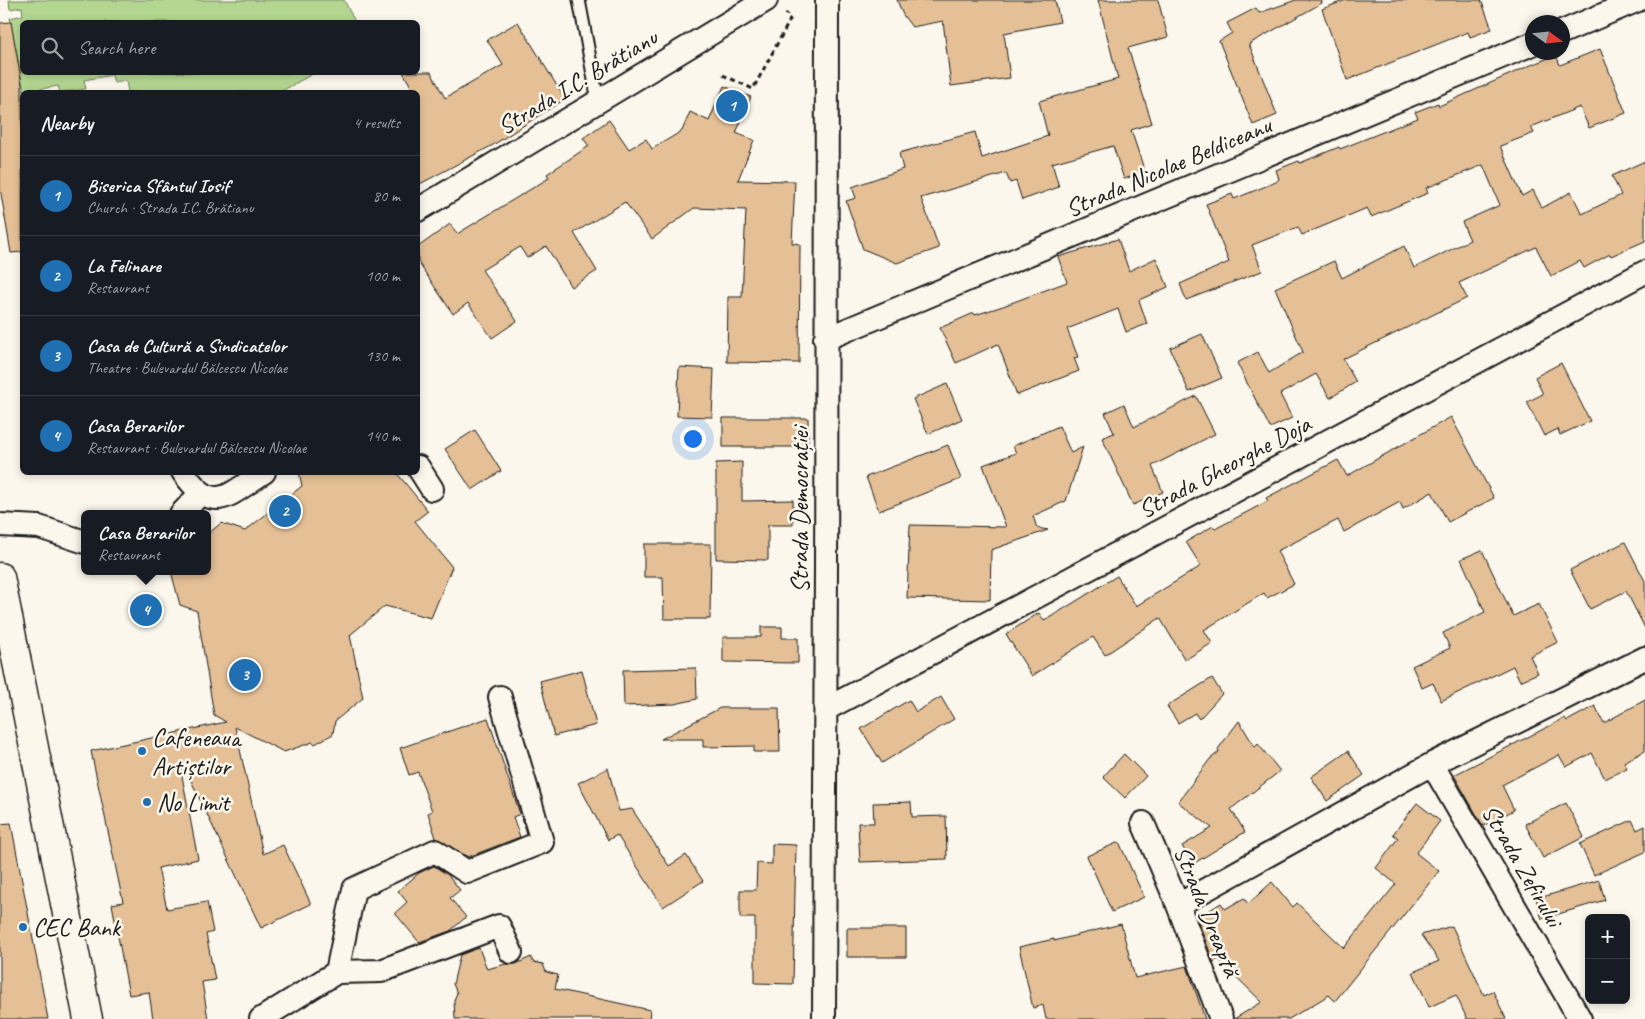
<!DOCTYPE html>
<meta charset="utf-8">
<style>
:root{--surface:#171b24;--page:#20242c;--text:#f1f3f6;--muted:#9ea1a6;--line:#363941;--accent:#1f6fb2}
body{margin:0;font-family:Caveat,sans-serif;background:var(--page);color:var(--text)}
.controls{position:absolute;right:15px;bottom:15px;display:grid;overflow:hidden;border-radius:8px;box-shadow:0 2px 8px #0003}
.controls button{width:45px;height:45px;display:grid;place-items:center;padding:0;border:0;border-bottom:1px solid var(--line);background:var(--surface);color:var(--text);font:25px sans-serif}
.compass{position:absolute;left:1525px;top:15px;width:45px;height:45px;border-radius:50%;background:var(--surface);box-shadow:0 2px 8px #0003;rotate:105deg}
.you{position:absolute;left:692px;top:438px;width:18px;height:18px;margin:-12px;border:4px solid #fff;border-radius:50%;background:#1a73e8;box-shadow:0 0 0 8px #1a73e833}
.badge{display:grid;place-items:center;width:32px;height:32px;border-radius:50%;background:var(--accent);color:#fff;font-size:16px;font-weight:700}
.pin{position:absolute;translate:-50% -50%;border:2px solid #fff;box-shadow:0 1px 5px #0006}
.popup{position:absolute;left:81px;top:510px;width:130px;height:65px;box-sizing:border-box;display:grid;place-content:center;border-radius:8px;background:var(--surface);filter:drop-shadow(0 1px 4px #0005);font-size:16px;white-space:nowrap;color:var(--muted)}
.popup b{font-size:19px;color:var(--text)}
.popup::after{content:'';position:absolute;left:50%;top:100%;margin-left:-10px;border:10px solid transparent;border-top-color:var(--surface)}
.list{margin:0;padding:0;list-style:none}
h2{display:flex;justify-content:space-between;align-items:center;height:65px;margin:0;padding:0 20px;font-size:21px}
h2 small{font-size:16px;font-weight:400;color:var(--muted)}
.list li{display:grid;grid-template-columns:32px 1fr auto;gap:15px;align-items:center;box-sizing:border-box;height:80px;padding:0 20px;border-top:1px solid var(--line)}
.list b{display:block;font-size:19px;white-space:nowrap}
.list p{margin:0;font-size:16px;white-space:nowrap;color:var(--muted)}
.list em{font-size:16px;font-style:normal;color:var(--muted)}
.icon{flex:none;width:28px;height:28px;fill:none;stroke:currentColor;stroke-width:2;stroke-linecap:round;stroke-linejoin:round}
.map{position:relative;flex:none;width:1645px;height:1019px;overflow:hidden}
.search{position:absolute;background:var(--surface);box-shadow:0 2px 8px #0003;left:20px;top:20px;width:400px;height:55px;display:flex;align-items:center;gap:12px;box-sizing:border-box;padding:0 18px;border-radius:8px;color:var(--muted);font-size:19px}
.panel{position:absolute;background:var(--surface);box-shadow:0 2px 8px #0003;left:20px;top:90px;width:400px;height:385px;border-radius:8px}
.map>svg:first-child{display:block}
.park{fill:#b3d690;stroke:#687956}
.building{fill:#e5c096;stroke:#1c1c1c}
.lines{fill:none;stroke-linecap:round;stroke-linejoin:round}
.lane-casing{stroke:#1c1c1c;stroke-width:15}
.street-casing{stroke:#1c1c1c;stroke-width:26}
.secondary-casing{stroke:#1c1c1c;stroke-width:31}
.path{stroke:#1c1c1c;stroke-width:3;stroke-dasharray:5 4;stroke-linecap:butt}
.lane{stroke:#fbf7ec;stroke-width:11}
.street{stroke:#fbf7ec;stroke-width:22}
.secondary{stroke:#fbf7ec;stroke-width:28}
.poi-dot{fill:#1f6fb2;stroke:#fbf7ec;stroke-width:2}
.labels{text-anchor:middle;stroke-width:5;stroke-linejoin:round;paint-order:stroke}
.street-label{font-size:25px;fill:#1c1c1c;stroke:#fbf7ec}
.poi-label{font-size:25px;fill:#1c1c1c;stroke:#fbf7ec;text-anchor:start}
</style>
<div class="map">
<svg width="1645" height="1019" viewBox="0 0 1645 1019">
<rect width="100%" height="100%" fill="#fbf7ec"/>
<filter id="ink" filterUnits="userSpaceOnUse"><feTurbulence type="fractalNoise" baseFrequency=".02" numOctaves="2"/><feDisplacementMap in="SourceGraphic" scale="10" xChannelSelector="R" yChannelSelector="G"/><feConvolveMatrix kernelMatrix="1 2 1 2 8 2 1 2 1" color-interpolation-filters="sRGB"/></filter>
<g filter="url(#ink)">
<path class="park" d="M9,0H344L355,22H22V72L314,73L280,92H128L126,81L114,83L112,75L84,80L86,89L60,92L58,86L24,92L10,18L23,15L22,7L10,9Z"/>
<path class="building" d="M897,0H1055L1060,22L1004,33L1010,78L951,86L943,21L912,27L903,15Z
M1098,0H1158L1168,37L1128,48L1152,123L1131,130L1145,172L1124,179L1113,146L1052,163L1059,187L1022,200L1016,181L1010,183L1006,173L921,198L939,248L897,263L863,249L846,201L856,198L852,187L903,169L899,153L975,132L982,158L1048,136L1039,101L1118,79Z
M1296,0H1321L1322,3L1249,44L1277,115L1253,125L1219,41L1232,33L1227,23L1256,8L1259,13Z
M1346,0H1481L1492,29L1470,37L1468,32L1347,80L1322,9Z
M11,22L22,85V252L11,253L0,188V23Z
M518,22L565,99L493,145L418,185V92H414L403,72H431L445,98L503,65L487,40Z
M1600,49L1626,113L1589,128L1580,107L1531,127L1534,133L1500,146L1522,196L1533,190L1542,208L1571,192L1582,214L1621,195L1612,176L1645,161V241L1611,256L1610,254L1584,268L1580,261L1551,276L1536,247L1459,283L1467,298L1343,359L1356,382L1330,398L1316,374L1280,394L1292,418L1270,428L1237,363L1258,352L1269,373L1303,352L1275,288L1334,261L1342,278L1404,246L1414,268L1470,240L1462,222L1500,205L1483,165L1426,188L1428,193L1371,217L1367,208L1302,235L1298,227L1252,245L1262,271L1186,300L1180,284L1229,262L1206,204L1232,194L1234,199L1276,182L1279,179L1276,170L1299,161L1300,163L1339,147L1340,149L1418,118L1415,112L1438,103L1439,106L1531,65L1556,55L1560,65Z
M724,86L751,97L736,133L754,140L738,180L795,181L792,243L800,244L799,363L727,362L728,297H742L746,210L694,208L652,239L625,202L574,233L597,271L571,287L546,246L527,258L520,247L482,270L517,321L492,338L468,303L453,314L418,262V247L450,224L457,234L549,178L547,174L589,146L583,138L609,120L629,149L646,139L652,149L682,131L690,112L709,121Z
M1118,239L1129,271L1156,258L1168,287L1139,300L1147,324L1126,332L1118,309L1067,329L1078,357L1074,358L1079,371L1017,395L998,344L956,363L940,328L974,313L975,315L1003,306L1067,282L1058,257Z
M1202,334L1222,378L1189,392L1170,348Z
M1561,363L1590,421L1560,435L1558,429L1544,436L1527,402L1543,394L1535,377Z
M679,367L714,369L712,417L677,416Z
M947,384L962,419L928,434L913,399Z
M1196,396L1215,434L1152,466L1163,492L1133,505L1102,438L1114,433L1105,413L1124,404L1134,427Z
M1451,417L1494,498L1448,522L1432,492L1403,509L1400,502L1344,532L1338,520L1277,551L1294,584L1267,598L1264,593L1204,630L1212,643L1185,660L1160,618L1105,655L1093,637L1032,676L1006,634L1039,613L1044,621L1117,576L1136,606L1201,566L1186,542L1213,526L1215,529L1268,501L1266,498L1338,460L1347,476Z
M723,418H808V447H723Z
M1059,426L1071,453L1083,447L1066,501L1033,516L1037,528L1048,530L991,550L990,600L907,598L910,525L1006,527L983,465L1016,453L1013,446Z
M475,430L501,471L472,490L445,449Z
M948,445L961,479L879,511L866,477Z
M742,462V501L793,500V525H768V560L716,559V463Z
M299,472H396L428,511L415,521L452,567L431,618L385,606L350,635L363,698L335,721L333,734L315,744L313,742L284,752L235,727L263,854L283,845L311,904L261,928L186,770L181,771L198,859L158,868L167,909L207,902L213,932L206,934L215,980L202,982L208,1019H153L149,992L129,995L112,904L123,902L91,751L226,722L214,715L197,611L180,605L171,571H207V535L221,523L245,531L302,486Z
M1625,542L1645,581V628L1626,591L1590,609L1570,570Z
M644,544H711L710,619H664L663,577H644Z
M1482,550L1513,616L1539,604L1558,642L1530,656L1538,673L1520,681L1513,666L1441,701L1433,683L1422,688L1412,666L1450,648L1443,633L1485,612L1461,559Z
M761,627H782V638H798V663L723,662V637H761Z
M696,668L697,699L675,704L624,706L623,670Z
M582,670L596,725L554,736L540,681Z
M1212,678L1222,694L1199,719L1195,713L1178,723L1167,706Z
M941,697L954,719L882,763L861,729L909,700L916,712Z
M1645,700V751L1624,762L1627,768L1605,779L1592,753L1566,767L1559,755L1502,785L1514,810L1483,826L1454,775L1565,718L1567,721L1595,706L1604,723Z
M720,708H779L780,752H754V746L703,747V739H661Z
M488,718L520,814L513,817L520,837L468,857L436,838L428,813L432,811L418,772L409,775L400,748Z
M1239,721L1255,747L1258,744L1280,771L1231,809L1245,832L1193,864L1182,846L1212,828L1178,802L1210,759L1219,752L1218,749Z
M1348,751L1364,775L1327,801L1311,777Z
M1124,754L1146,776L1125,798L1103,777Z
M608,768L619,811L632,809L669,866L686,855L703,881L663,907L617,835L608,840L578,783Z
M911,802L912,817L946,816L947,859L860,862L858,823H874L873,803Z
M1417,803L1440,821L1416,853L1439,871L1335,1001L1329,995L1289,1019H1234L1262,1002L1218,959L1214,963L1197,918L1221,903L1225,909L1244,898L1248,904L1272,882L1293,907L1297,903L1344,948L1396,884L1376,868L1398,838L1393,834Z
M1566,803L1584,837L1543,858L1525,824Z
M1632,820L1637,830L1645,826V852L1594,875L1580,844Z
M11,823L48,1019H0V824Z
M1119,842L1144,897L1112,912L1087,856Z
M772,844L796,845L793,984L755,983V918H740V890H756L757,863L772,864Z
M434,866L448,875L460,890L450,898L466,917L450,931L419,942L395,913L407,902L398,891L419,873Z
M1599,880L1605,900L1542,919L1536,899Z
M1121,924L1135,978L1187,966L1205,1019H1046L1043,1005L1033,1008L1019,947L1054,939V941Z
M1452,926L1484,995L1493,991L1506,1019H1467L1456,995L1429,1007L1413,972L1439,961L1421,935Z
M847,928H906V957H847Z
M479,948L487,969L506,964H516L531,957L533,962L543,964L546,972L558,975L555,989L650,1010L649,1019H455L454,1000L457,993L453,984L460,955Z"/>
<g class="lines">
<defs>
<path id="lane" d="M579,0L598,101"/>
<path id="street" d="M1562,32L1638,0
M418,210L766,0
M825,339L1532,44
M418,467L432,489
M183,472C214,516 227,496 264,472
M181,514L201,493
M0,525L39,527L85,542
M828,708L1645,272
M1432,764L1580,1019
M1143,823L1178,905L1221,1019
M1178,905L1432,764L1645,658
M337,972L354,889L435,851L467,872L542,842L500,697
M261,1019L337,972L381,971L499,926L511,952
M824,1019C828,679 825,340 827,0"/>
<path id="secondary" d="M0,577L88,1019"/>
</defs>
<use href="#lane" class="lane-casing"/>
<use href="#street" class="street-casing"/>
<use href="#secondary" class="secondary-casing"/>
<path class="path" d="M723,75L753,89L790,20L786,13"/>
<use href="#lane" class="lane"/>
<use href="#street" class="street"/>
<use href="#secondary" class="secondary"/>
</g>
</g>
<g class="poi-dot">
<circle cx="142" cy="751" r="5"/>
<circle cx="147" cy="802" r="5"/>
<circle cx="23" cy="927" r="5"/>
</g>
<g class="labels">
<g class="street-label">
<text transform="translate(577 81) rotate(-31)" y="9">Strada I.C. Brătianu</text>
<text transform="translate(1168 166) rotate(-23)" y="9">Strada Nicolae Beldiceanu</text>
<text transform="translate(1224 466) rotate(-28)" y="9">Strada Gheorghe Doja</text>
<text transform="translate(799 510) rotate(-90)" y="9">Strada Democrației</text>
<text transform="translate(1523 865) rotate(60)" y="9">Strada Zefirului</text>
<text transform="translate(1208 911) rotate(68)" y="9">Strada Dreaptă</text>
</g>
<g class="poi-label">
<text x="152" y="746">Cafeneaua<tspan x="152" dy="29">Artiștilor</tspan></text>
<text x="157" y="811">No Limit</text>
<text x="33" y="936">CEC Bank</text>
</g>
</g>
</svg>
<div class="controls">
<button>+</button>
<button>−</button>
</div>
<svg class="compass" viewBox="-18 -18 36 36"><path d="M0-13l5 13h-10z" fill="#e53935"/><path d="M0 13l5-13h-10z" fill="#9ea1a6"/></svg>
<div class="you"></div>
<div class="pin badge" style="left:732px;top:106px">1</div>
<div class="pin badge" style="left:285px;top:511px">2</div>
<div class="pin badge" style="left:245px;top:675px">3</div>
<div class="pin badge" style="left:146px;top:610px">4</div>
<div class="popup"><b>Casa Berarilor</b>Restaurant</div>
<div class="search"><svg class="icon" aria-label="search" viewBox="0 0 24 24"><circle cx="10" cy="10" r="6"/><path d="M15 15l6 6"/></svg>Search here</div>
<section class="panel">
<h2>Nearby<small>4 results</small></h2>
<ul class="list">
<li><span class="badge">1</span><div><b>Biserica Sfântul Iosif</b><p>Church · Strada I.C. Brătianu</p></div><em>80 m</em></li>
<li><span class="badge">2</span><div><b>La Felinare</b><p>Restaurant</p></div><em>100 m</em></li>
<li><span class="badge">3</span><div><b>Casa de Cultură a Sindicatelor</b><p>Theatre · Bulevardul Bălcescu Nicolae</p></div><em>130 m</em></li>
<li><span class="badge">4</span><div><b>Casa Berarilor</b><p>Restaurant · Bulevardul Bălcescu Nicolae</p></div><em>140 m</em></li>
</ul>
</section>
</div>
